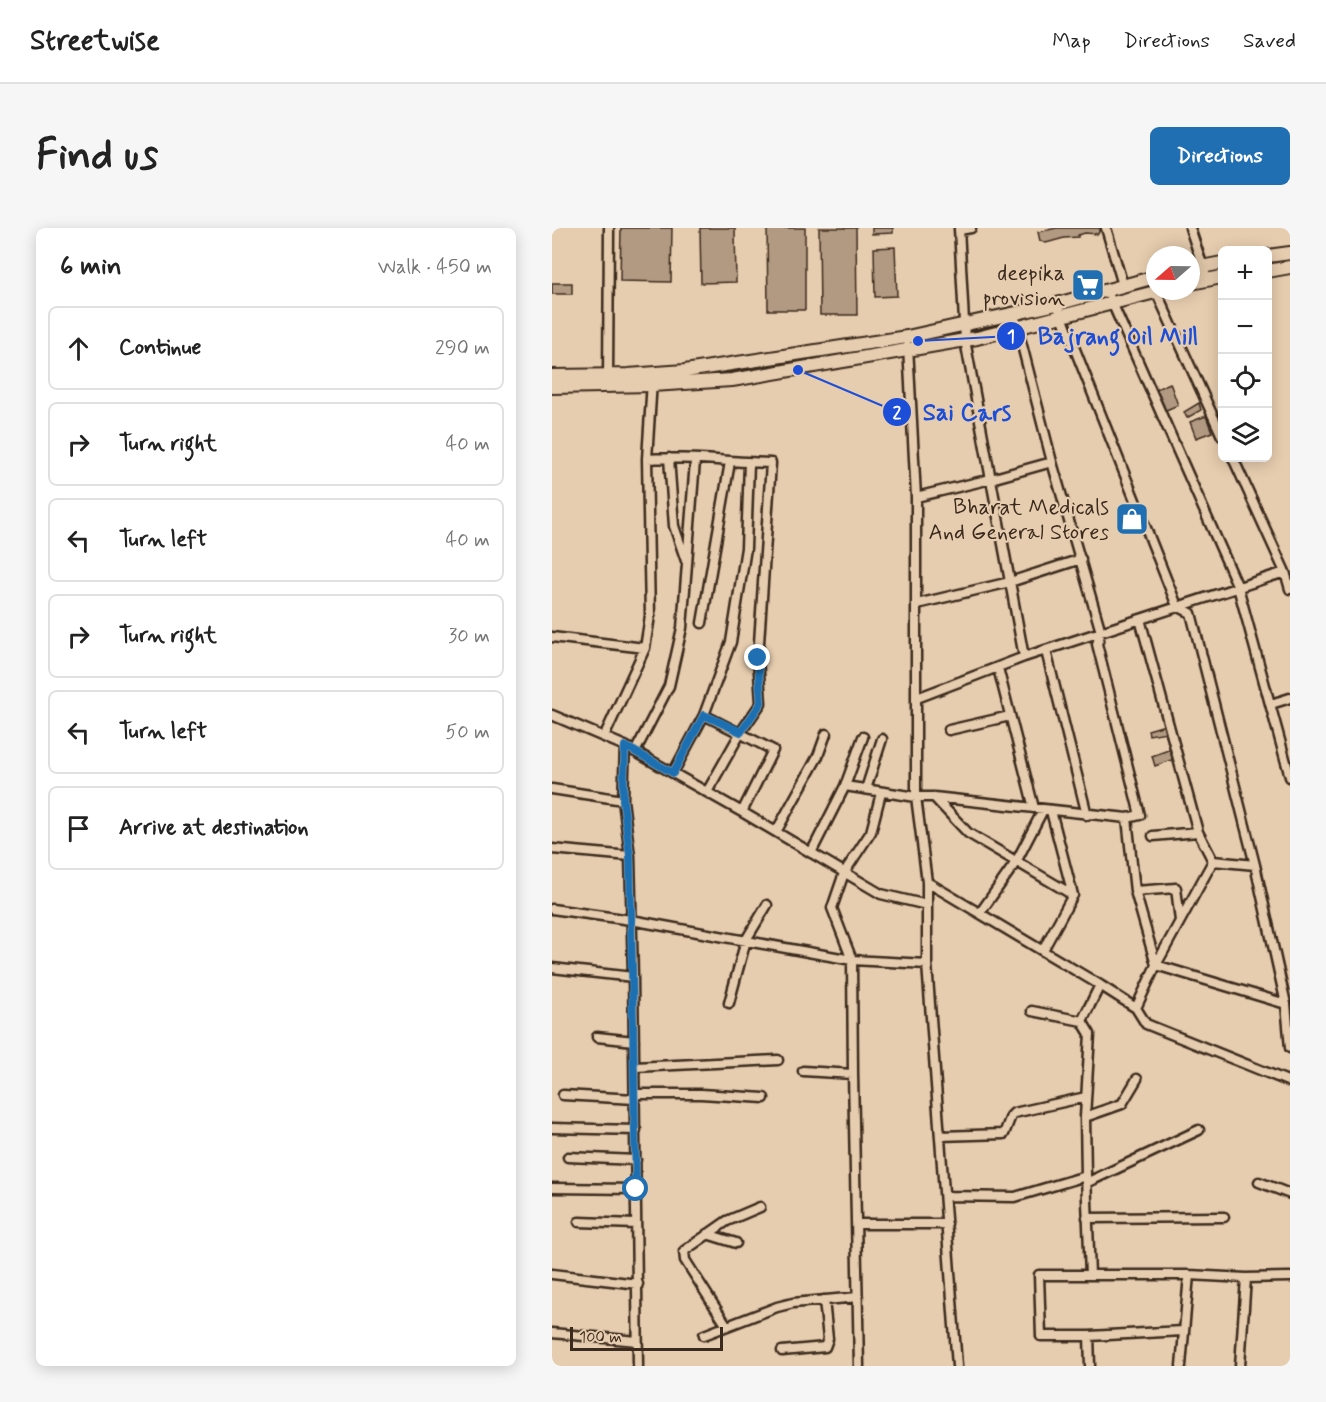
<!DOCTYPE html>
<meta charset="utf-8">
<style>
:root{--surface:#fff;--page:#f6f6f6;--text:#222;--muted:#767676;--line:#e0e0e0;--accent:#1f6fb2}
body{margin:0;font-family:Mynerve,sans-serif;background:var(--page);color:var(--text)}
.controls{position:absolute;right:18px;top:18px;display:grid;overflow:hidden;border-radius:9px;box-shadow:0 3px 15px #0003}
.controls button{width:54px;height:54px;display:grid;place-items:center;padding:0;border:0;border-bottom:2px solid var(--line);background:var(--surface);color:var(--text);font:30px sans-serif}
.compass{position:absolute;left:594px;top:18px;width:54px;height:54px;border-radius:50%;background:var(--surface);box-shadow:0 3px 15px #0003;rotate:250deg}
.scale{position:absolute;left:18px;bottom:15px;width:153px;box-sizing:border-box;padding-left:6px;border:3px solid #3b2a1e;border-top:0;font-size:16px;line-height:21px;white-space:nowrap;color:#3b2a1e;-webkit-text-stroke:4px #e7cdaf;paint-order:stroke}
.stop{position:absolute;width:18px;height:18px;margin:-14px;border:4px solid #1f6fb2;border-radius:50%;background:#fff}
.stop.end{background:#1f6fb2;border-color:#fff;box-shadow:0 2px 6px #0008}
.list{margin:0;padding:0;list-style:none}
h2{display:flex;justify-content:space-between;align-items:center;height:78px;margin:0;padding:0 24px;font-size:26px}
h2 small{font-size:20px;font-weight:400;color:var(--muted)}
.list li{display:grid;grid-template-columns:39px 1fr auto;gap:18px;align-items:center;box-sizing:border-box;height:84px;margin:0 12px 12px;padding:0 12px;border:2px solid var(--line);border-radius:9px}
.list b{display:block;font-size:22px;white-space:nowrap}
.list em{font-size:20px;font-style:normal;color:var(--muted)}
.icon{flex:none;width:33px;height:33px;fill:none;stroke:currentColor;stroke-width:2;stroke-linecap:round;stroke-linejoin:round}
.map{position:relative;flex:none;width:738px;height:1138px;overflow:hidden;border-radius:9px}
header{display:flex;align-items:center;gap:36px;box-sizing:border-box;height:84px;padding:0 30px;background:var(--surface);border-bottom:2px solid var(--line)}
header strong{font-size:28px}
nav{display:flex;gap:33px;margin-inline-start:auto;font-size:21px}
.intro{display:flex;align-items:center;justify-content:space-between;box-sizing:border-box;height:144px;padding:0 36px}
h1{margin:0;font-size:42px}
.button{padding:15px 27px;border-radius:9px;background:var(--accent);color:#fff;font-size:21px;font-weight:700}
main{display:flex;gap:36px;padding:0 36px}
aside{flex:1;background:var(--surface);border-radius:9px;box-shadow:0 3px 15px #0003}
.map>svg:first-child{display:block}
.building{fill:#b29a82;stroke:#3b2a1e;stroke-width:1.5}
.lines{fill:none;stroke-linecap:round;stroke-linejoin:round}
.street-casing{stroke:#3b2a1e;stroke-width:13}
.secondary-casing{stroke:#3b2a1e;stroke-width:16}
.street{stroke:#e7cdaf;stroke-width:8}
.secondary{stroke:#e7cdaf;stroke-width:12}
.route{stroke:#1f6fb2;stroke-width:8}
.labels{text-anchor:middle;stroke-width:4.5;stroke-linejoin:round;paint-order:stroke}
.poi-label{font-size:22px;fill:#3b2a1e;stroke:#e7cdaf;text-anchor:end}
.leader{fill:none;stroke:#1d4ed8;stroke-width:2}
.callout-dot{fill:#1d4ed8;stroke:#e7cdaf;stroke-width:2}
.mark-label{font-size:18px;text-anchor:middle;font-weight:bold;fill:#fff}
.callout-label{font-size:24px;text-anchor:middle;font-weight:bold;fill:#1d4ed8;stroke:#e7cdaf;stroke-width:4.5;stroke-linejoin:round;paint-order:stroke}
</style>
<header>
<strong>Streetwise</strong>
<nav><a>Map</a><a>Directions</a><a>Saved</a></nav>
</header>
<div class="intro"><h1>Find us</h1><a class="button">Directions</a></div>
<main>
<aside>
<h2>6 min<small>Walk · 450 m</small></h2>
<ul class="list">
<li><svg class="icon" aria-label="ahead" viewBox="0 0 24 24"><path d="M12 20V5M6 11l6-6 6 6"/></svg><div><b>Continue</b></div><em>290 m</em></li>
<li><svg class="icon" aria-label="right" viewBox="0 0 24 24"><path d="M7 20v-9h11M14 6l5 5-5 5"/></svg><div><b>Turn right</b></div><em>40 m</em></li>
<li><svg class="icon" aria-label="left" viewBox="0 0 24 24"><path d="M17 20v-9H6M10 6l-5 5 5 5"/></svg><div><b>Turn left</b></div><em>40 m</em></li>
<li><svg class="icon" aria-label="right" viewBox="0 0 24 24"><path d="M7 20v-9h11M14 6l5 5-5 5"/></svg><div><b>Turn right</b></div><em>30 m</em></li>
<li><svg class="icon" aria-label="left" viewBox="0 0 24 24"><path d="M17 20v-9H6M10 6l-5 5 5 5"/></svg><div><b>Turn left</b></div><em>50 m</em></li>
<li><svg class="icon" aria-label="arrive" viewBox="0 0 24 24"><path d="M6 21V4h12l-3 4 3 4H6"/></svg><div><b>Arrive at destination</b></div></li>
</ul>
</aside>
<div class="map">
<svg width="738" height="1138" viewBox="0 0 738 1138">
<rect width="100%" height="100%" fill="#e7cdaf"/>
<filter id="ink" filterUnits="userSpaceOnUse"><feTurbulence type="fractalNoise" baseFrequency=".0167" numOctaves="2"/><feDisplacementMap in="SourceGraphic" scale="12" xChannelSelector="R" yChannelSelector="G"/><feConvolveMatrix kernelMatrix="1 2 1 2 8 2 1 2 1" color-interpolation-filters="sRGB"/></filter>
<g filter="url(#ink)">
<path class="building" d="M69,0H120L119,54L68,53Z
M148,0H183L184,54L149,55Z
M215,0H253V82H216Z
M267,0H304L305,87H268Z
M320,0H341V5L320,6Z
M505,0H549L546,6L533,5L526,7V9L512,10L494,15L488,13L486,4Z
M343,19L345,68L323,69L322,20Z
M0,55H20V66H0Z
M618,155L626,177L614,182L607,175L602,162Z
M647,175L649,182L635,190L632,184Z
M654,188L660,204L644,210L638,194Z
M613,497L615,504L597,507L596,502Z
M619,521L622,531L603,538L600,528Z"/>
<g class="lines">
<defs>
<path id="street" d="M407,0L413,112L472,429L733,344
M554,0L571,57
M638,0L655,51
M407,2L419,0
M604,63L670,208
M558,70L686,359L738,549
M505,76L625,378L639,385L703,637L734,776L738,820
M462,86L500,234L549,404L545,416L588,587L575,590
M356,118L364,269V569L375,654V736L405,1138
M56,153L57,0
M117,230L122,298L134,333
M681,230L733,344L738,361
M95,231C135,228 178,234 219,235L206,430L209,475L189,504L155,564
M364,269L439,251L500,234
M365,376L458,354L529,331
M150,395L178,234
M0,409L93,420
M494,423L535,587
M446,440L482,580
M365,470L472,429
M719,476L738,470
M0,487L73,518L190,584L329,666L375,677
M152,487L221,522L190,584
M397,502L458,488
M52,509L93,420L98,388L95,231L100,153
M73,518L71,572L78,628L81,749L86,1138
M83,524L117,458L130,400L143,233
M121,545L152,487L179,414L194,320L197,235
M293,558L364,569H382L575,590L583,663L604,737L734,776
M0,561L71,572
M314,561L330,511
M382,569L416,605L521,667L491,722
M499,583L521,667
M224,604L266,528L274,506
M601,608L646,604
M0,621L78,628
M259,625L293,558L311,509
M661,633L703,637
M375,654L548,757L584,780L594,796L738,854
M583,663L624,660L628,693
M0,681L79,692L300,732L375,736
M428,685L464,634L491,582
M0,740L81,749
M177,775L194,712L215,677
M584,780L604,737L661,633L646,604L588,391
M480,783L530,793L548,757
M530,793L538,806L533,889L534,948L538,1047
M45,809L82,813
M83,839L226,832
M251,843L301,846
M83,866H149L212,870
M11,867L83,871
M533,889L570,876L585,851
M0,900L84,902
M388,908L452,906L459,888L462,885L534,869
M16,929L84,932
M707,954L738,966
M534,955L647,902
M0,960L84,961
M393,968L463,969L534,948
M535,990L672,989
M27,994L84,996
M304,996H395
M155,1006L184,1015
M0,1046L86,1056
M175,1098L133,1032L132,1023L175,993L208,979
M631,1103L537,1108H489L487,1047H637L694,1050L738,1049
M0,1105L85,1113
M152,1107L225,1079L241,1075L306,1069
M537,1108L538,1138
M230,1123L273,1119L276,1111L272,1072
M307,1138L301,846L300,732L280,680L292,645L319,604L329,565
M629,1138L637,1047
M688,1138L694,1050"/>
<path id="secondary" d="M716,28L738,25
M639,41L670,35
M716,43L738,39
M639,55L670,49
M0,148L76,147L133,143L355,109L505,76L603,49
M0,159L100,157L180,152L425,110L607,63"/>
</defs>
<use href="#street" class="street-casing"/>
<use href="#secondary" class="secondary-casing"/>
<use href="#street" class="street"/>
<use href="#secondary" class="secondary"/>
</g>
</g>
<g class="lines" filter="url(#ink)">
<path class="route" d="M84,961L78,628L71,572L73,518L121,545L152,487L189,504L209,475L206,430"/>
</g>
<defs>
<symbol id="supermarket-square" viewBox="-11 -11 22 22"><rect x="-9" y="-9" width="18" height="18" rx="4" fill="#1f6fb2" stroke="#e7cdaf"/><path d="M-6-5.5h2.5l.6 2H6L4.5 2H-2.5L-4.4-4H-6ZM-1.5 3.2a1.3 1.3 0 1 0 .1 0ZM3 3.2a1.3 1.3 0 1 0 .1 0Z" fill="#fff"/></symbol>
<symbol id="shop-square" viewBox="-11 -11 22 22"><rect x="-9" y="-9" width="18" height="18" rx="4" fill="#1f6fb2" stroke="#e7cdaf"/><path d="M-5-2.5h2.3a2.7 3.5 0 0 1 5.4 0H5L5.5 6h-11ZM-1.5-2.5h3a1.5 2.3 0 0 0-3 0Z" fill="#fff"/></symbol>
</defs>
<g fill-rule="evenodd">
<use href="#supermarket-square" x="517" y="38" width="38" height="38"/>
<use href="#shop-square" x="561" y="272" width="38" height="38"/>
</g>
<g class="labels">
<g class="poi-label">
<text x="513" y="52">deepika<tspan x="513" dy="25">provision</tspan></text>
<text x="557" y="286">Bharat Medicals<tspan x="557" dy="25">And General Stores</tspan></text>
</g>
</g>
<path class="leader" d="M366 113L459 108M246 142L345 184"/>
<g class="callout-dot">
<circle cx="366" cy="113" r="6"/>
<circle cx="246" cy="142" r="6"/>
<circle cx="459" cy="108" r="15"/>
<circle cx="345" cy="184" r="15"/>
</g>
<g class="mark-label">
<text x="459" y="114">1</text>
<text x="345" y="190">2</text>
</g>
<g class="callout-label">
<text x="566" y="116">Bajrang Oil Mill</text>
<text x="415" y="192">Sai Cars</text>
</g>
</svg>
<div class="controls">
<button>+</button>
<button>−</button>
<button><svg class="icon" aria-label="locate" viewBox="0 0 24 24"><circle cx="12" cy="12" r="6"/><path d="M12 2v4M12 18v4M2 12h4M18 12h4"/></svg></button>
<button><svg class="icon" aria-label="layers" viewBox="0 0 24 24"><path d="M12 4l9 5-9 5-9-5zM3 14l9 5 9-5"/></svg></button>
</div>
<svg class="compass" viewBox="-18 -18 36 36"><path d="M0-13l5 13h-10z" fill="#e53935"/><path d="M0 13l5-13h-10z" fill="#767676"/></svg>
<div class="scale">100 m</div>
<div class="stop" style="left:84px;top:961px"></div>
<div class="stop end" style="left:206px;top:430px"></div>
</div>
</main>
